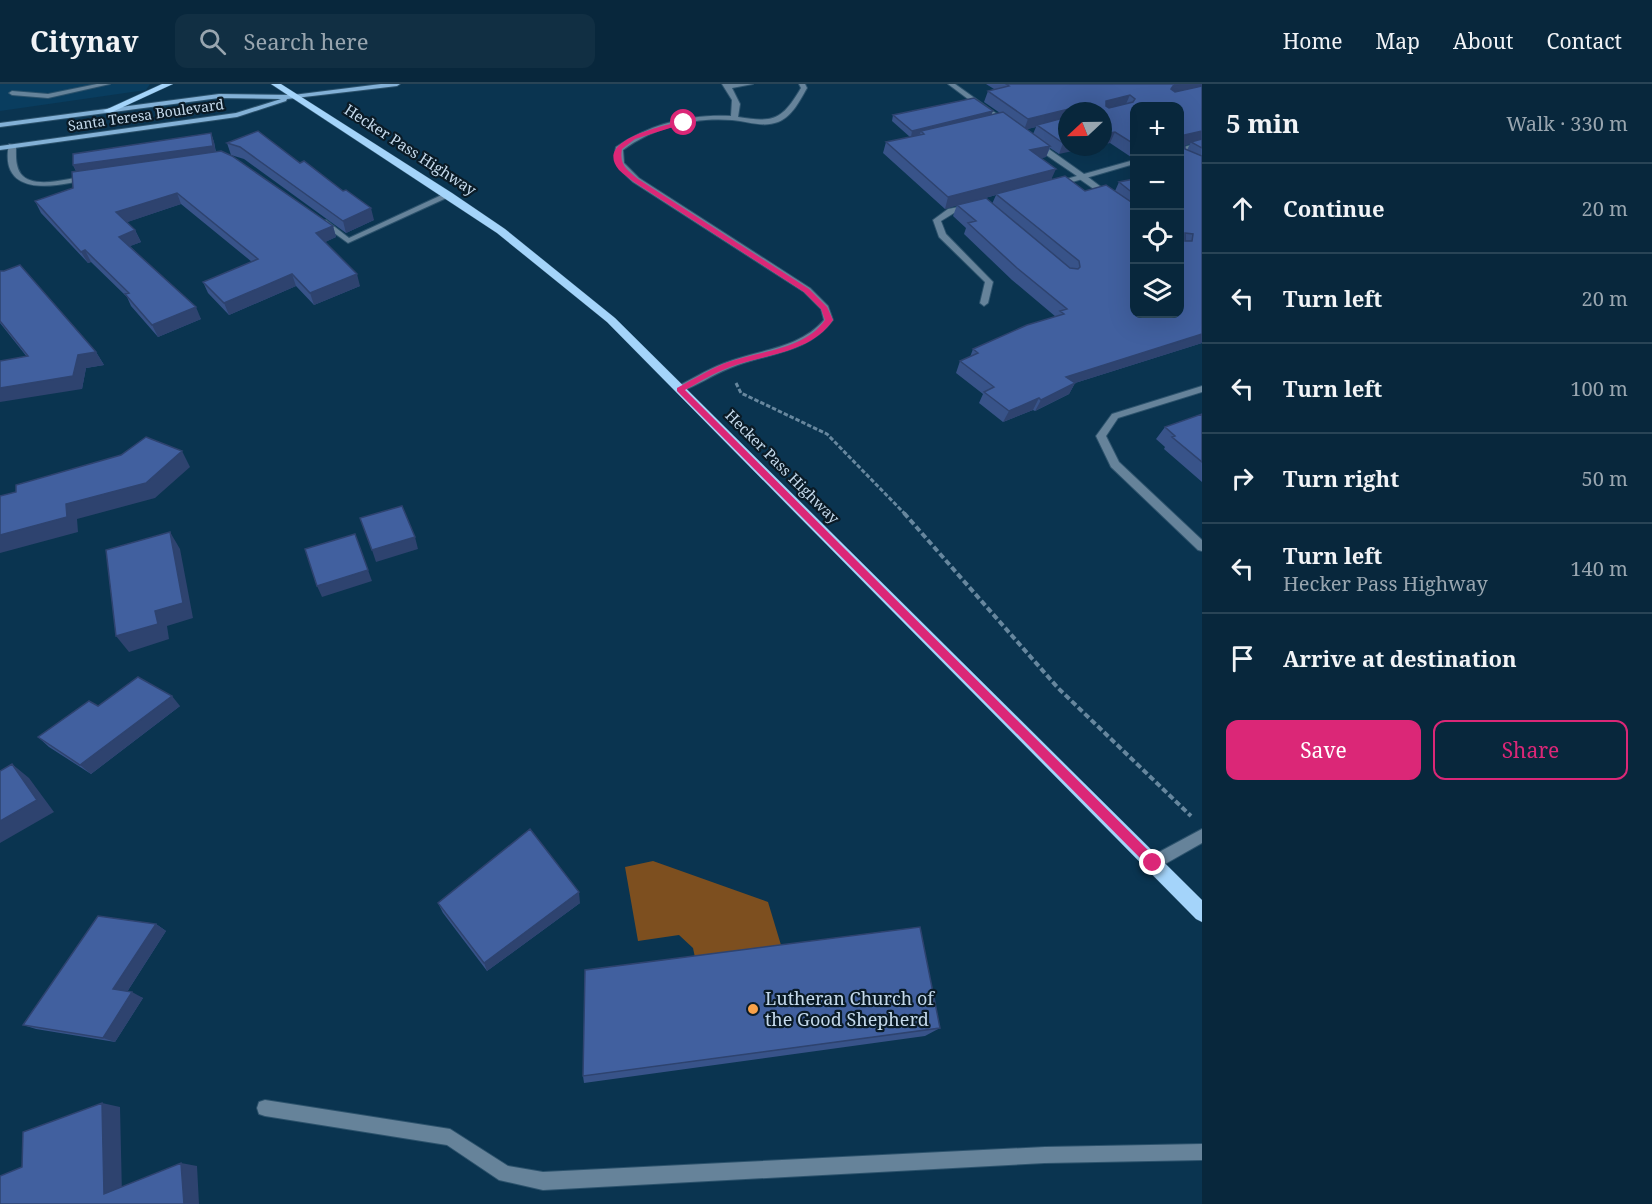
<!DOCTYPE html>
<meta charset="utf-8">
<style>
:root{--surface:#08273c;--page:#112f43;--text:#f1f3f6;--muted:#98a5af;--line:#294456;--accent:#db2777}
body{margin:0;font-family:"Noto Serif",serif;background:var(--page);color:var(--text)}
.controls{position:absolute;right:18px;top:18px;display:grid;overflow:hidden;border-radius:12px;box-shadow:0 6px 24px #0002}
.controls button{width:54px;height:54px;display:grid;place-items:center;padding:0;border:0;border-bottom:2px solid var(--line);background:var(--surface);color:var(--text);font:30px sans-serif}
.compass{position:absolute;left:1058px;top:18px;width:54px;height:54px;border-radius:50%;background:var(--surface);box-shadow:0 6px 24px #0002;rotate:248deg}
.stop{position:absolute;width:18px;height:18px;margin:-14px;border:4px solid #db2777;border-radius:50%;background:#fff}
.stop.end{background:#db2777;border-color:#fff;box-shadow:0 2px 6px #0008}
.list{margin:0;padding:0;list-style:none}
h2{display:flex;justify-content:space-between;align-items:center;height:78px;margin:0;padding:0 24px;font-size:26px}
h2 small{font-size:20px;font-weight:400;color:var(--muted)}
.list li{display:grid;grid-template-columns:39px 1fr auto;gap:18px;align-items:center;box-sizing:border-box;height:90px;padding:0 24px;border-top:2px solid var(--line)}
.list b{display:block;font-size:22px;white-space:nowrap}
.list p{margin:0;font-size:20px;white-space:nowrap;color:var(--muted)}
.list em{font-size:20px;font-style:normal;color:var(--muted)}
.actions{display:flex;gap:12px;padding:18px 24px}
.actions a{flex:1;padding:14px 0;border:2px solid var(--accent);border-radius:12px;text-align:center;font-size:21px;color:var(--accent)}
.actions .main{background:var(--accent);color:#fff}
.icon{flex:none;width:33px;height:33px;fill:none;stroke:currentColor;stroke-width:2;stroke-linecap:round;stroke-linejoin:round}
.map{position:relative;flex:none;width:1202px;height:1120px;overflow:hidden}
header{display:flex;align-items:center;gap:36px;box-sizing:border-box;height:84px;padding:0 30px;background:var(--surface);border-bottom:2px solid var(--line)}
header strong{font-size:28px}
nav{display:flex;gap:33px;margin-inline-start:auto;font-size:21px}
.search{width:420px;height:54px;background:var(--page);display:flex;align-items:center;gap:15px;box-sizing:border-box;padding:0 21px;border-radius:12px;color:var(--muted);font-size:22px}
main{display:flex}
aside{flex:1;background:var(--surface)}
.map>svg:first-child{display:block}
.built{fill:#093d5f}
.green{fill:#7d4f1f}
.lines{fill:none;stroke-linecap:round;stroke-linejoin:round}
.service-casing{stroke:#2c526c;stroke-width:2}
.minor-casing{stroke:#2c526c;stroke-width:2}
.secondary-casing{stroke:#2c526c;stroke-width:2}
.primary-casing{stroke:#2c526c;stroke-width:1}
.path-far1{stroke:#67879e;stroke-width:3;stroke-dasharray:4.5 2;stroke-linecap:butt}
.path{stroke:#67879e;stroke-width:4;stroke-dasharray:6 3;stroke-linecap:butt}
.service{fill:#66839a;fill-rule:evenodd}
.minor{fill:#66839a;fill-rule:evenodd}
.secondary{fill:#83b1d7;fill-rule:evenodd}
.primary{fill:#a4d4fa;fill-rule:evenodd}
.wall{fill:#385389;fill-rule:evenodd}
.shaded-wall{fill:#2e436f}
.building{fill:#41609f;stroke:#2e436f;stroke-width:1.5;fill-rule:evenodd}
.route{fill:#db2777}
.poi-dot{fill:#f7a149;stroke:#0a1b27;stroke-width:2}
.labels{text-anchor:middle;stroke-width:4.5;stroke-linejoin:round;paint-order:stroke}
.far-street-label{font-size:14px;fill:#c5daec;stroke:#0a1b27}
.street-label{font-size:15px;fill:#c5daec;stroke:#0a1b27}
.near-poi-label{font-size:18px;fill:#c5daec;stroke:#0a1b27;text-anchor:start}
</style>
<header>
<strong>Citynav</strong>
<div class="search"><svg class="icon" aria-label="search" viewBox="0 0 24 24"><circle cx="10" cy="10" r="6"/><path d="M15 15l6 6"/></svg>Search here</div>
<nav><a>Home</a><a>Map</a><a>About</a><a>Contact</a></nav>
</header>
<main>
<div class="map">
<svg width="1202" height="1120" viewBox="0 0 1202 1120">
<rect width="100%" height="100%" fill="#0a3450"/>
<path class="built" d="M0,0H150L146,6L0,27Z"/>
<path class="green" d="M653,777L768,818L784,871L697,883L693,864L679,851L638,857L625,783Z"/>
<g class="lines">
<defs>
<path id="service" d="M97,0H110L48,14L12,11L9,9L12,7L48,10Z
M9,60L16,62C16,71 15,82 21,90C33,106 72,94 89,91L93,93C86,97 78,97 70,99C39,105 0,105 9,60Z
M1078,90H1084L1134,128V133L1078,94Z
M446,109L453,111L348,159L319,138L326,136L349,154Z
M969,121L973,123L972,125L954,129L941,137L946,150L993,198L988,219L984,222L980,219L985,198L939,153L933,136L948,125Z
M1202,745V759L1158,784L1153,786L1148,784L1146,779L1148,774Z
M265,1016L450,1045L508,1082L543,1088L1045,1063L1202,1060V1076L1045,1079L543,1106L499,1096L447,1061L265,1032L259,1030L257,1024L259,1018Z"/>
<path id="minor" d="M722,0H753L732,4L740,20L738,33C774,39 782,36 801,4L799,0H805L807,4C800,16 792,33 778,38C763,44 747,37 732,36C693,33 654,43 623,66L624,79L639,94L810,204L828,222L833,236C808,270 766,269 730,284C712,291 697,302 679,308L676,307V303C691,296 706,286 722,280C758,265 798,266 824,236L821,225L804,208L633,98C622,88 612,79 616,63C650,40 690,30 731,32L732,16Z
M948,0H955L1011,40L1004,42Z
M1033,58H1039L1084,90L1134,76V80L1055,103L1051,101L1052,99L1077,92L1033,62Z
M1202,58V62L1180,68V64Z
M1202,302V308L1118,334L1106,352L1119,378L1202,456V467L1198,466L1111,383L1096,352L1112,330Z"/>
<path id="secondary" d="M381,0H400L397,2L287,15L286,17L237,33L0,66V62L236,29L281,15L219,14L0,43V39L219,10L293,11Z"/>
<path id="primary" d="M162,0H173L110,29L103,27Z
M271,0H281L452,109L505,145L615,234L1202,816V838L1196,835L607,238L497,149Z"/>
</defs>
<use href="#service" class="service-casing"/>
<use href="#minor" class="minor-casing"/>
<use href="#secondary" class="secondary-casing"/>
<use href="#primary" class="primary-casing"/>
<path class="path-far1" d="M736,299L741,309L827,350L905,430"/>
<path class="path" d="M904,429L1058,604L1191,732"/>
<use href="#service" class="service"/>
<use href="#minor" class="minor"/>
<use href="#secondary" class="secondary"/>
<use href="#primary" class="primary"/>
</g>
<path class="wall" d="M986,0H1202V259L1075,299L1069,310L1035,327L1033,326L1003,338L979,319L983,310L956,289L960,277L970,273L973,265L1056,233L1012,196L964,150L966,144L953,132L957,121L945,125L883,69L886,58L910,53L892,37L893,31L993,27L991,31L1000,29L984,18L988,7L994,5ZM1134,22H1179V230H1134V95L1119,98L1115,107H1085L1052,95L1041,74L1046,73L1050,64L1059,70L1067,63V27H1103V60L1110,59L1134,75ZM1036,43L1033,50L1027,45ZM1190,60L1187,66L1185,65V61ZM996,111L992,120L978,116Z
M211,49L214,58L216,68L333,142L336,153L325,158L360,202L314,221L296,202L229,231L208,209L203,198L252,178L181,120L127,138L135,146L141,158L130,162L201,235L158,253L131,222L127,213L91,178L88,179L41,129L35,117L73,104L76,87L73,81Z
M227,59L300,79L374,136L346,149L244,75L231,71Z
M0,187L96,268L104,281L86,284L82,305L27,273L0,239Z
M1202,330V398L1164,365L1165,363L1156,355L1165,343Z
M98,622H180L91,690L49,663L38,653Z
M438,819H580L487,887L443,829Z
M156,840L166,847L127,908L143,914L115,958L36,945L23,941Z
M940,944L925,952L584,999L583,992Z"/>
<path class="shaded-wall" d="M1180,0H1202V2L1167,13L1173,2Z
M1130,11L1125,22L1103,27L1106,17Z
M1073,24L1072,27H1067V36L1037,41L1036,43L1024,46L1028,35Z
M993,27L990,33L921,47L920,50L911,53L912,47Z
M1202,47V57L1191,58L1190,60L1179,62L1184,51Z
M1115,48L1110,59L1103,60V50Z
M211,49L214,58L216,71L78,91L73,81Z
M1067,58V63H1091L1059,70L1063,59Z
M1050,62L1046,73L1026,77L1030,66Z
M1056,85L1051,96L996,110V111L945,125L948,113Z
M177,109L181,120L122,140L116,128Z
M371,124L374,136L346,149L343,137Z
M333,142L336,153L319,161L316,149Z
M135,146L141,158L125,164L119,153Z
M85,166L91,178L88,179L81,168Z
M292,190L296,202L229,231L224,219Z
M357,190L360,202L314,221L310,209Z
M196,223L201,235L158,253L152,241Z
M1202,250V259L1075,299L1069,310L1035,327L1041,316L1066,293Z
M96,268L104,281L86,284L82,305L0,318V304L78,271Z
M1039,314L1033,326L1003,338L1009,327Z
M182,367L190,383L155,414L77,435L78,448L0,469V451Z
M170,448L180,465L193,534L167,542L169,555L129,568L116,552L155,527Z
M415,453L418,465L376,478L372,466Z
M368,486L372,497L322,513L317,502Z
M172,612L180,622L91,690L80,681Z
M12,680L29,694L54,728L0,759V737Z
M579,808L580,819L487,887L484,879Z
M156,840L166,847L125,911L113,905Z
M132,908L143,914L115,958L103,954Z
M102,1019L120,1023L122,1111L104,1110Z
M181,1079L197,1082L199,1120H184Z"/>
<path class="building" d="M1006,0H1180L1173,2L1171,5L1175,8L1202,2V47L1184,51L1185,65L1202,72V250L1066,293L1075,299L1041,316L1039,314L1009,327L984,308L994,303L960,277L978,269L973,265L1027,241L1064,230L1060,227L1067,225L1017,184L968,139L976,137L957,121L986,114L1070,184L1078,185L1080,183L1079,177L996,110L1065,92L1085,107L1106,101L1134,120V230H1179V22H1134V60L1115,48L1103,50V27H1073V24L1028,35L988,7L1009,2ZM1130,11L1135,15L1133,18L1109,24L1106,22V17ZM1185,149L1193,150L1192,157H1185Z
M974,14L993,27L912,47L893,31Z
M1003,28L1050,62L1030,66L1056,85L948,113L886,58L924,50L921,47Z
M1067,33V58L1063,59L1037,41Z
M258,47L300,79L304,77L343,107L346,106L371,124L343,137L240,63L227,59Z
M211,49L213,62L73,81V70Z
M1202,55V64L1191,58Z
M221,67L232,72L333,142L316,149L357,190L310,209L292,190L224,219L203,198L258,175L177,109L116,128L135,146L119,153L196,223L152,241L125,210L129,209L85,166L81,168L35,117L73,104L72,88Z
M1134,95V110L1119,98Z
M20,181L96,268L78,271L73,292L0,304V277L28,272L0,237V187H4Z
M1202,330V378L1172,353L1175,352L1165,343Z
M146,353L182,367L146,399L66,420L67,433L0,451V412L16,408V401L121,371Z
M402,422L415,453L372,466L360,434Z
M170,448L183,519L155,527L158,540L116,552L106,466Z
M355,450L368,486L317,502L305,465Z
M138,593L172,612L80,681L38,653L89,617L98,622Z
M12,680L37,716L0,737V687Z
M530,745L579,808L484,879L438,819Z
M98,832L156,840L113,905L132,908L103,954L23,941Z
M920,843L940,944L583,992L585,886Z
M102,1019L104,1110L181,1079L184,1120H0V1092L22,1083L23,1048Z"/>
<path class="route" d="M682,37L686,39L635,55L622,65C619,81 627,86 638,95L809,205L827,223L833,236C811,269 765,270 730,283C714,289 699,298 685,306L1157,775V783H1149L677,307V304C692,296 707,287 723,280C755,267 804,267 825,236L821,225L804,208L634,98C629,94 623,90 619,86C593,55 665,42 682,37Z"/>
<circle class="poi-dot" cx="753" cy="925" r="6"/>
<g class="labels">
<g class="far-street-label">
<text transform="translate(146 31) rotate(-8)" y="5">Santa Teresa Boulevard</text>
</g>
<g class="street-label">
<text transform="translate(410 66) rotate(33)" y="5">Hecker Pass Highway</text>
<text transform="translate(782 383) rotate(45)" y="5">Hecker Pass Highway</text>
</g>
<g class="near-poi-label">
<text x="765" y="921">Lutheran Church of<tspan x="765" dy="21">the Good Shepherd</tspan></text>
</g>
</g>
</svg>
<div class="controls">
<button>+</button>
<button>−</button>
<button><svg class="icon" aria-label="locate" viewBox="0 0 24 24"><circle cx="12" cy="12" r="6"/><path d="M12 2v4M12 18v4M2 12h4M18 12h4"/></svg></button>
<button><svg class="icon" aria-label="layers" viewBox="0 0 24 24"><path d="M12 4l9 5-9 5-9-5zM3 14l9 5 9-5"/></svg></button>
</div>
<svg class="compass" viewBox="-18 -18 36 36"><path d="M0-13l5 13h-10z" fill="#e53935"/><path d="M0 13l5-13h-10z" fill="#98a5af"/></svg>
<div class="stop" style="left:684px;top:39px"></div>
<div class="stop end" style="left:1153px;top:779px"></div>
</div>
<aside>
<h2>5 min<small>Walk · 330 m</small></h2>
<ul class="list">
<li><svg class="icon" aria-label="ahead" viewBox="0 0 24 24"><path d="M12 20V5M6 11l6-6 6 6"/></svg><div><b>Continue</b></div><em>20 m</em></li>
<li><svg class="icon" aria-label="left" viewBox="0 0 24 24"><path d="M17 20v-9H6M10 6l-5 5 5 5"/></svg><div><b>Turn left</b></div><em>20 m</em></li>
<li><svg class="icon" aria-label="left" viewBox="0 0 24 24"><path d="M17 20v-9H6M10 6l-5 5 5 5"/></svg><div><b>Turn left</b></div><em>100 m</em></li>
<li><svg class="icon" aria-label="right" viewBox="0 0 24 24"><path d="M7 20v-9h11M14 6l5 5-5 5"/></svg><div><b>Turn right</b></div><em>50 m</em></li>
<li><svg class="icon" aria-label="left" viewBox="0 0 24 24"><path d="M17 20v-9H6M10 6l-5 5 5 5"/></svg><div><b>Turn left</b><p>Hecker Pass Highway</p></div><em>140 m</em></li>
<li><svg class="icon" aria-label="arrive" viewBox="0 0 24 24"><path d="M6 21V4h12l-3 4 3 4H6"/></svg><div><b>Arrive at destination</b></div></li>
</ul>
<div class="actions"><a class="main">Save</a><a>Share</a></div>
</aside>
</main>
